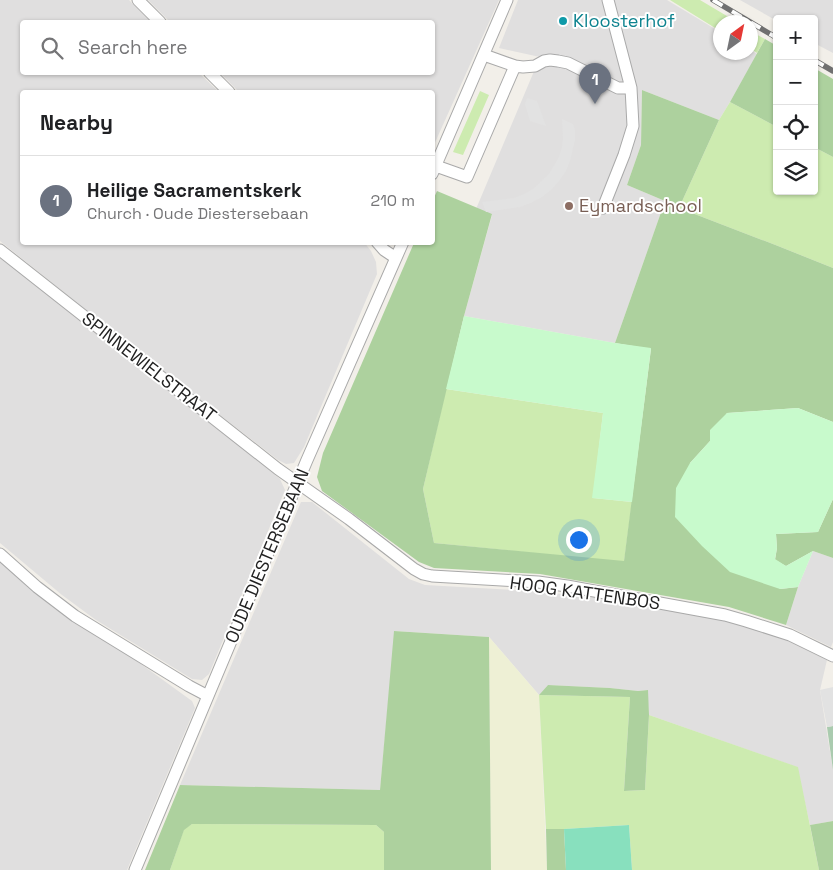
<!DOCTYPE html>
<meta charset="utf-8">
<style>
:root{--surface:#fff;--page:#f2f2f2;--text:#202124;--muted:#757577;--line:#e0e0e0;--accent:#d40000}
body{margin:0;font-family:"Space Grotesk",sans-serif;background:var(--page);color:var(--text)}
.controls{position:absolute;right:15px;top:15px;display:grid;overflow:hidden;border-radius:5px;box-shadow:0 1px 4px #0004}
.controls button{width:45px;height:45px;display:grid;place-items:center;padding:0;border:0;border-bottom:1px solid var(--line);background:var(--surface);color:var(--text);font:25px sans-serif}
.compass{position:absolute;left:713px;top:15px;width:45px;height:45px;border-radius:50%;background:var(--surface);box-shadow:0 1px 4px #0004;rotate:33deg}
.you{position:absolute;left:578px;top:539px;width:18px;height:18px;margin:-12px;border:4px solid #fff;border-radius:50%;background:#1a73e8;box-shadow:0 0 0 8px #1a73e833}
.badge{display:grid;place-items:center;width:32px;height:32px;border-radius:50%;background:var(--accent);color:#fff;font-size:16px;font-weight:700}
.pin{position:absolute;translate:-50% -41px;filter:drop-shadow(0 1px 2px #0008)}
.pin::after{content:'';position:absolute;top:26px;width:18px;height:15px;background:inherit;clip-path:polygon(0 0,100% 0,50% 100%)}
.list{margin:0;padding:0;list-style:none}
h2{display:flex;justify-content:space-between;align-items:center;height:65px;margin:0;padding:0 20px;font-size:21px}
h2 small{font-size:16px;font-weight:400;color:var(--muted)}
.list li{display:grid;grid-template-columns:32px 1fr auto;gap:15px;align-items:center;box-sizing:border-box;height:90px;padding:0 20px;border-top:1px solid var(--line)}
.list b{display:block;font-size:19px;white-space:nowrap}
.list p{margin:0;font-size:16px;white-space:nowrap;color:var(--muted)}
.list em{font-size:16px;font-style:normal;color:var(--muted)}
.icon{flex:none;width:28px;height:28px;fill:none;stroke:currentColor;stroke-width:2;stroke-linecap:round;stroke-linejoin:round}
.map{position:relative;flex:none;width:833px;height:870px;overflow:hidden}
.search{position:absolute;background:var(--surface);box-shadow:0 1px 4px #0004;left:20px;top:20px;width:415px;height:55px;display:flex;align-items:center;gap:12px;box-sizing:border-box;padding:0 18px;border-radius:5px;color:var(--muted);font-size:19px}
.panel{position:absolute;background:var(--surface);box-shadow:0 1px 4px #0004;left:20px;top:90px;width:415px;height:155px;border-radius:5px}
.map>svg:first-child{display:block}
.residential{fill:#e0dfdf}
.farmland{fill:#eef0d5}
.grass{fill:#cdebb0}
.forest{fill:#add19e}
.cemetery{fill:#aacbaf}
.park{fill:#c8facc}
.pitch{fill:#88e0be}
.parking{fill:#e2e2e2}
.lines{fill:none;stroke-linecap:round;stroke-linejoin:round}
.street-casing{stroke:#a9a9a9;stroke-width:13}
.street{stroke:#fff;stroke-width:11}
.rail-casing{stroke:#707070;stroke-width:5.5}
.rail{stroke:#fff;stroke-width:4;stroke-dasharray:11;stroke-linecap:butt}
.culture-dot{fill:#0f9aa8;stroke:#fff;stroke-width:2}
.education-dot{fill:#8d6e63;stroke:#fff;stroke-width:2}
.labels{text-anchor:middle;stroke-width:4;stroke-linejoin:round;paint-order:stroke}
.culture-label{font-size:18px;fill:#0d838f;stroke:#fff;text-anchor:start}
.education-label{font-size:18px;fill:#785e54;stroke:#fff;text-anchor:start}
.street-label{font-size:18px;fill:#222;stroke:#fff}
</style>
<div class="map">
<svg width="833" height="870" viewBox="0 0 833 870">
<rect width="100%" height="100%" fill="#f2efe9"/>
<path class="residential" d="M0,0H129L151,22H22V72L199,73L219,92H22V242H364L371,251L376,262L377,274L304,447L294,463L286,464L278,460L126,342L0,241Z
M148,0H499L433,147L432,92H239L220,73L432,72V22H170Z
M518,0H667L720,32V52H750L751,50L757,54L730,102L719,120L642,90L641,145L627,185L665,201L615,343L464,316L492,215L476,209L540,57L499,48Z
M740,0H833V53L814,43V19H777V21Z
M0,257L261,463L280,479L285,490L209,674L202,680L192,679L96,620L62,595L0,543Z
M301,502H312L409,579L425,585L531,591L592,597L724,620L781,637L827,660L820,690L833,770V821L810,825L797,767L649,715L647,690L638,691L610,688L548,685L539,695L489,637L395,631L380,790L180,785Z
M813,551L833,558V642L831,647L786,625L798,587Z
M0,560L91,632L134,659L192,701L195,708L127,870H0Z"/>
<path class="farmland" d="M489,637L539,695L547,870H491Z"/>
<path class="grass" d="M670,0H700L737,22H720V31Z
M750,31L765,39L757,53L751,49Z
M480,91L489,95L463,155L453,152Z
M730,102L777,127V191H814V147L833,157V268L778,246L679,208L719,120Z
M446,389L603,413L593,498L632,502L624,562L434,543L423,489Z
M539,695L630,697L624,791L645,790L649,715L798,767L819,870H632L629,825L564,829H546Z
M192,824L376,825L384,832V870H170L184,829Z"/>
<path class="forest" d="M765,39L777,46V127L730,102Z
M814,68L833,79V157L814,147Z
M642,90L719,120L679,208L778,246L833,268V422L798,408L727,413L710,441L690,463L780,589L798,587L786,625L729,607L540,574L434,568L419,562L322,491L317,477L323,453L414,243L432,242L433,200L437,191L492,214L464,316L423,489L434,543L624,561L651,349L615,343L665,201L627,185L641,145Z
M833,499V558L813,551L786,566L775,560L777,548L776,534L818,532Z
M394,631L489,637L491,870H384V832L376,825L192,824L184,830L170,870H145L180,785L380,790Z
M548,685L610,688L638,691L648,690L649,715L645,790L624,791L630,697L539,695Z
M833,821V870H819L810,825Z
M546,829H564L566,870H547Z"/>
<path class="cemetery" d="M833,726V770L827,727Z"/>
<path class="park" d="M464,316L615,343L651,348L632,502L592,498L603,413L446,389Z
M798,408L833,422V499L818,532L776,534L777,548L775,559L786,566L813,551L798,587L780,589L730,572L702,546L675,517L676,488L690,463L710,441V430L727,413Z"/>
<path class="pitch" d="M629,825L632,870H566L564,829Z"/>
<path class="parking" d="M527,98L537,101L546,126L530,121L525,104Z
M562,119L573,124L575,130V140L570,161L566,171L559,181L551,190L542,197L531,203L520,207L486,212L482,202L514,198L524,194L533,189L549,174L559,157L562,147L563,138Z
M833,687V726L827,727L820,690Z"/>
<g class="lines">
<defs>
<path id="street" d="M138,0L160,22
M515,66L523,67L535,66L544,61L550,60L558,61L568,63L618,88H631
M209,72L229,92
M436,166L467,177L515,66L484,55
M432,174L507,0
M603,208L624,155L633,126L631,88L608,0
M377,242L384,250L396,258
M0,250L278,469L349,519L414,569L423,574L432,576L538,582L567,586L725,615L746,621L790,635L833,656
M0,554L37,587L75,616L189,686L208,696
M135,870L307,460L403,242"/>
</defs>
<use href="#street" class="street-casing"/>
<use href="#street" class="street"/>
<defs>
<path id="rail" d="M713,0L777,38
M814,60L833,71"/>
</defs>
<use href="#rail" class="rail-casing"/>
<use href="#rail" class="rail"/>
</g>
<circle class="culture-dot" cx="563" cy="21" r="5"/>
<circle class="education-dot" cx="569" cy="206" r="5"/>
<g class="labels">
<g class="culture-label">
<text x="573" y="27">Kloosterhof</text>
</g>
<g class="education-label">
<text x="579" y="212">Eymardschool</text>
</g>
<g class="street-label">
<text transform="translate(149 367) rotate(38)" y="6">SPINNEWIELSTRAAT</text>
<text transform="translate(267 556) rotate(-67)" y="6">OUDE DIESTERSEBAAN</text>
<text transform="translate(585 593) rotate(8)" y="6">HOOG KATTENBOS</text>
</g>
</g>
</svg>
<div class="controls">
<button>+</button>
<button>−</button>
<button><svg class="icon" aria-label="locate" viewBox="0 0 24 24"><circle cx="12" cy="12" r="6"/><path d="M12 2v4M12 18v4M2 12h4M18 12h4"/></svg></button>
<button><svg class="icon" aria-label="layers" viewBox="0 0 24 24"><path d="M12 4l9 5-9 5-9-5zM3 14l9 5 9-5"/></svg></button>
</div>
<svg class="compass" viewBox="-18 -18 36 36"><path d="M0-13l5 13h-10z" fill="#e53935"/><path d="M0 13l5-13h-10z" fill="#757577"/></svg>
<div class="you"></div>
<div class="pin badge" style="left:595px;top:104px;background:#6b7280">1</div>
<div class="search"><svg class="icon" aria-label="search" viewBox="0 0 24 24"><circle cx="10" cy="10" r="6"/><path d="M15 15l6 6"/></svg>Search here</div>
<section class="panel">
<h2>Nearby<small></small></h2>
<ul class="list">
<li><span class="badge" style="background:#6b7280">1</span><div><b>Heilige Sacramentskerk</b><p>Church · Oude Diestersebaan</p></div><em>210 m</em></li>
</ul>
</section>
</div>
